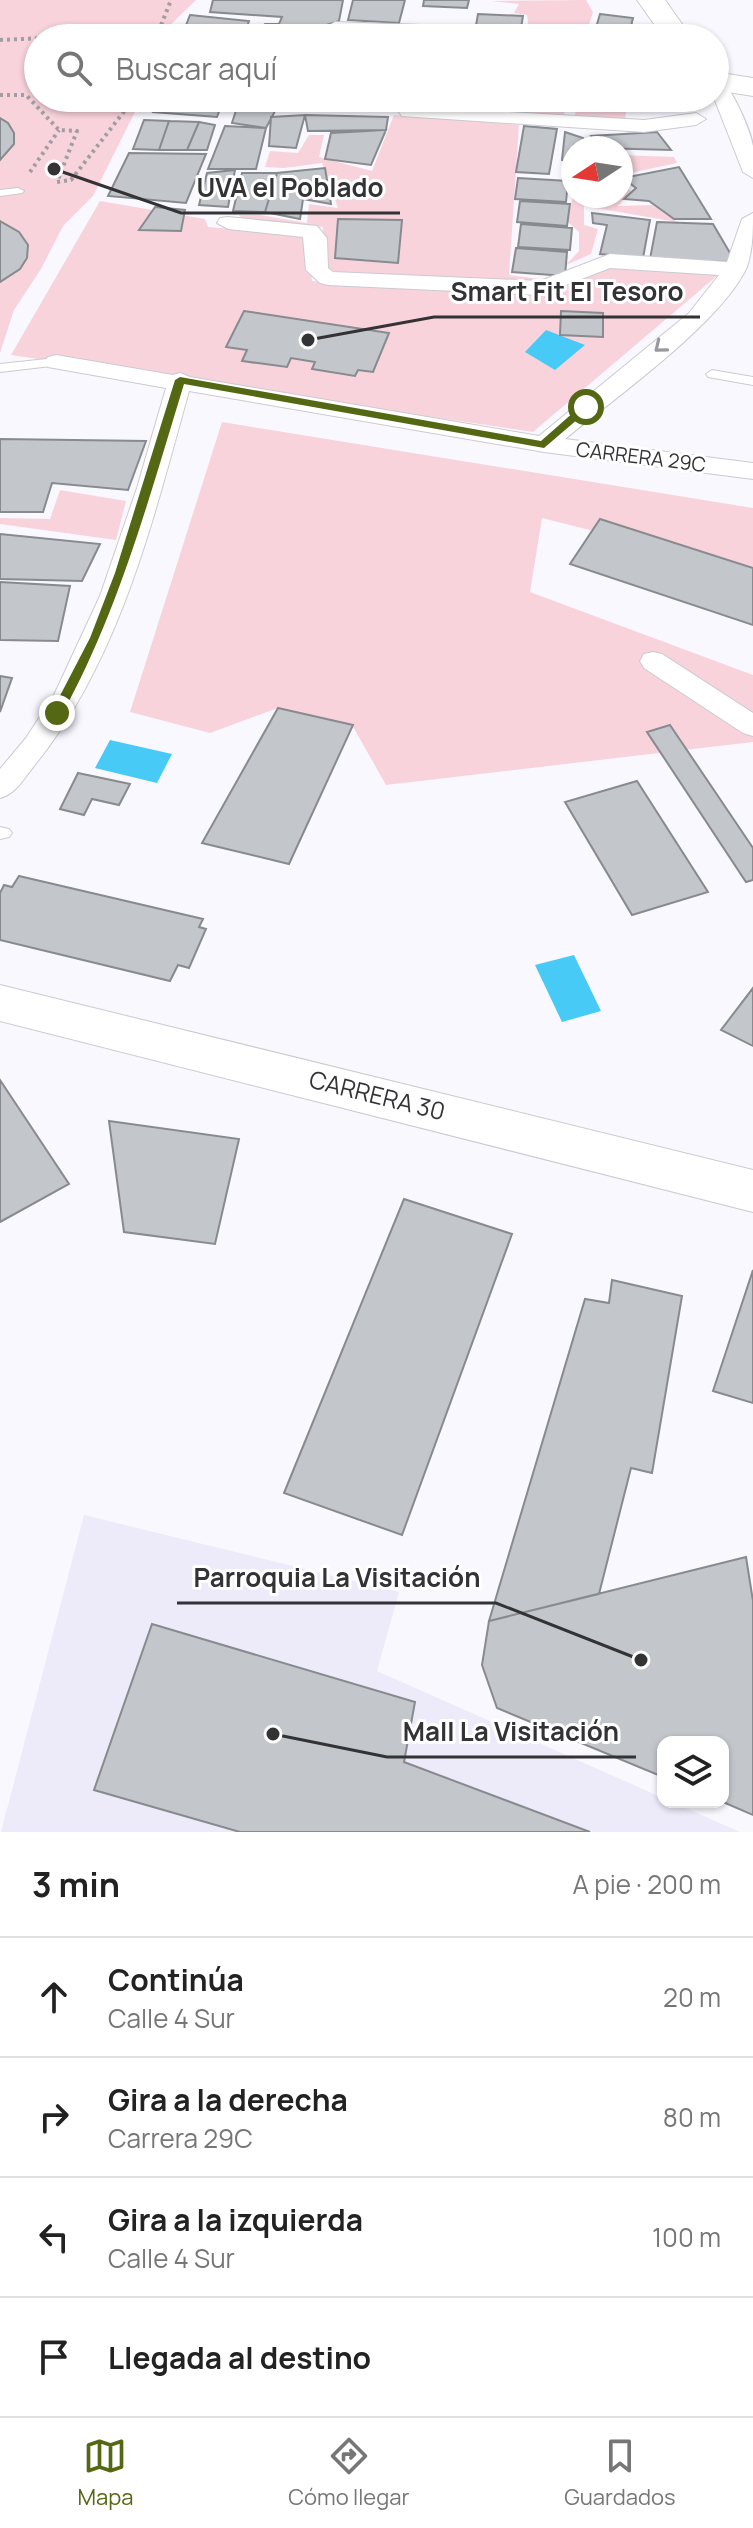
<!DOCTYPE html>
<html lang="es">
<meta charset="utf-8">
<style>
:root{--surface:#fff;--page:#f2f2f2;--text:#222;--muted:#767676;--line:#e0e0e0;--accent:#546713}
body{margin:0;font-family:Manrope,sans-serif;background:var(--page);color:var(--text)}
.controls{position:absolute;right:24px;bottom:24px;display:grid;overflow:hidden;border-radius:16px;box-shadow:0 2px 6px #0004}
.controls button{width:72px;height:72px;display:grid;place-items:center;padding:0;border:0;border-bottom:2px solid var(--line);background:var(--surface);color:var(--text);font:40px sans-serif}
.compass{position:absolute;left:561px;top:136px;width:72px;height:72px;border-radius:50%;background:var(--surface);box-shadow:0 2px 6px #0004;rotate:258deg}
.stop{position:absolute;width:24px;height:24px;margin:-18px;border:6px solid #546713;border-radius:50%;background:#fff}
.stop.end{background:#546713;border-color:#fff;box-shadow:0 2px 8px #0008}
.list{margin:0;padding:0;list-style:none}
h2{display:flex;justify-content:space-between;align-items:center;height:104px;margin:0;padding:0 32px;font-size:34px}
h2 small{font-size:26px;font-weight:400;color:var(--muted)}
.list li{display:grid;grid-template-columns:52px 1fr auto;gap:24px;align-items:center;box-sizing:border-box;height:120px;padding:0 32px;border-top:2px solid var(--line)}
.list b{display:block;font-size:30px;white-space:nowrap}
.list p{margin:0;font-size:26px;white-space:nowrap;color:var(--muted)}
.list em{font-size:26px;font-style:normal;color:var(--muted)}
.icon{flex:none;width:44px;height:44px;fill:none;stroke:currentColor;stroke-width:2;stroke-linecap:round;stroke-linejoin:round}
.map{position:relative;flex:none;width:753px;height:1832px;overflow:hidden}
.search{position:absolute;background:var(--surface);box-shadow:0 2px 6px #0004;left:24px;right:24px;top:24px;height:88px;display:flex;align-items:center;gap:20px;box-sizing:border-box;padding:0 28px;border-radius:44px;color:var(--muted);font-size:30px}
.sheet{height:584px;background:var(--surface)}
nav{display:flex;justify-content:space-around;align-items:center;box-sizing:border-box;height:112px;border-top:2px solid var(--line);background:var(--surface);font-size:22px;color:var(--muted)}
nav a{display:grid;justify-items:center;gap:4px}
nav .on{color:var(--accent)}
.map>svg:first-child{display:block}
.built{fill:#edebf9}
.green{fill:#f9d3dc}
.water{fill:#48caf6}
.building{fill:#c3c7cc;stroke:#878a8f;stroke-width:2}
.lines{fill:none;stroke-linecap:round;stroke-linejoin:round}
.lane-casing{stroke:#cbcad1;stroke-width:2}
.street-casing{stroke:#cbcad1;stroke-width:2}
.secondary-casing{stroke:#cbcad1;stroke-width:2}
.path{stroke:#9f9ea3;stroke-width:4;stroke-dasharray:3 4;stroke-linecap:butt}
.lane{fill:#fff;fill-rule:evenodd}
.street{fill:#fff;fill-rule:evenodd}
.secondary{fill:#fff;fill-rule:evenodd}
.oneway{stroke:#99989a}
.route{fill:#546713}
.labels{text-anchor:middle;stroke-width:6;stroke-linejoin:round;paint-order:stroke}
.far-street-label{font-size:20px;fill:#333235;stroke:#fff}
.street-label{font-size:24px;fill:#333235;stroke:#fff}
.leader{fill:none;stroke:#333235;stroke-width:3}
.callout-dot{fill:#333235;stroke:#fff;stroke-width:3}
.callout-label{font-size:26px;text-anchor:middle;font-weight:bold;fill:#333235;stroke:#fff;stroke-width:6;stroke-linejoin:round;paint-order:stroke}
</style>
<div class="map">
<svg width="753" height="1832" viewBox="0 0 753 1832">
<rect width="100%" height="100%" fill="#f9f8ff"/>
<path class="built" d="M84,1515L399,1592L377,1671L663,1798V1802H672L740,1832H1Z"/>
<path class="green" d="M0,0H196L157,38H38V98H142L93,196L63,226L41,269L14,310L0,353Z
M586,0L593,12L585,38L530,37L527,15L514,13L519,4L491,1Z
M430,98H569L564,114L492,113L427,103Z
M578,98H628L625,120L575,115Z
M394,115L519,125L509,275L547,280L540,283L325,272L323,227L243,220L239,215H260L307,223L309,204L338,208L322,163L284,168L265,167L270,151L298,153L309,135H324L319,157L372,171Z
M621,155L674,157L677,163L621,175Z
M621,185L631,191L618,206L652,205L677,222L584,206V225L598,229L591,254L566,265L579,251V232L568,222L573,193V196H621Z
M100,201L205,219L208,227L306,235L312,281L541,296L607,268L718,275L533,432L11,355Z
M222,422L753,508V571L542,518L530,592L753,675V742L386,785L352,725L278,708L210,733L130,712Z
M60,490L126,501L116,540L0,524V518L50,519Z"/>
<path class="water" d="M546,330L585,345L555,370L525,352Z
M110,740L172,754L157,783L95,768Z
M574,955L601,1011L562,1022L535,965Z"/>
<path class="building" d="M213,0H343L339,21L317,28L315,38L257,35L265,24H279L282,17L210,12Z
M353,0H405L399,23L348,20Z
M424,0H469L467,8L423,6Z
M478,14L523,16L520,34L475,31Z
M600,14L633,18L628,38H593Z
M190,15L249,21L243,38H181Z
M158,98H224L217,117L153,112Z
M240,98H282L266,128L232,123Z
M282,98H323L325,108L276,109Z
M326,98H385L383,110L333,109Z
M402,98H427V103L400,106Z
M305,115L296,148L269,146L271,117Z
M305,115L388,117L386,130L308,131Z
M0,118L8,123L14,133V144L0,160Z
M144,120L169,121L159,150L133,149Z
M169,121L199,122L187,150H159Z
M199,122L215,125L207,150H187Z
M225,126L266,128L256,169H208Z
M524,126L557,129L549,174L516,172Z
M386,130L371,165L325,159L331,133Z
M565,132L583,138L587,148H573V162L562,160Z
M657,132L671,150L596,148L591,136Z
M129,153L206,154L186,203L108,196Z
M679,167L711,219H674L649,201L624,199L636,188L623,178Z
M325,168L331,204L303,199L300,219L265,212L277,173Z
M235,170L228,207L199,205L207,173Z
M242,173H277L265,212L233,211Z
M518,178L568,181L566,202L515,199Z
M520,201L570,204L567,226L517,222Z
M155,207L185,210L181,231L139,230Z
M592,213L650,220L643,258L600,254L607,225L593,223Z
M338,219L402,220L398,263L335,258Z
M0,221L19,232L28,245L27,258L20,269L0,282Z
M657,222L713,224L730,253L729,262L650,259Z
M521,224L572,228L570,250L518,247Z
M516,248L567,252L565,276L512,272Z
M244,311L389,333L373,372L358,370L355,376L312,369L315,362L291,358L287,367L242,361L247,350L226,347Z
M561,311L603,313V337L560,335Z
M0,439L146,441L128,490L52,483L43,512H0Z
M600,519L753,568V625L570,564Z
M0,534L100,544L82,581L0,579Z
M0,582L70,586L58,641L0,640Z
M0,676L12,678L0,712Z
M278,708L353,725L289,864L202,843Z
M670,725L753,848V880L746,882L647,732Z
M78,773L130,784L119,805L92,799L84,815L60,809Z
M637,781L708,892L632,915L565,802Z
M19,876L203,919L199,927L206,929L189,968L178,965L170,981L0,940V893L4,885L12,887Z
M753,988V1046L721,1030Z
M0,1080L69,1184L0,1222Z
M109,1121L239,1139L215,1244L124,1232Z
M404,1199L512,1234L402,1535L284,1493Z
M753,1270V1403L713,1391Z
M612,1280L682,1296L652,1473L631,1468L599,1594L489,1621L585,1299L609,1303Z
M746,1557L753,1601V1815L723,1802V1742H663V1777L497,1708L482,1665L489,1621Z
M152,1624L415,1702L404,1762L590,1832H240L94,1790Z"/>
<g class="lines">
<defs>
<path id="lane" d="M18,188L24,191L22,193L0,196V190Z
M56,358L60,359V365L0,372V364Z
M712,370L753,377V385L708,377L706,374Z
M0,827L9,829L12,833L9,837L0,839Z"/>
<path id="street" d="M335,22L421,25L468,34L471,38L328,32L325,28Z
M715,76C729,79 751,131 753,146C753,157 753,168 753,178L743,172L714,98Z
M409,106L644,120L696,113L706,119L696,125L644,132L402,116L399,112L402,108Z
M753,213C753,231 753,249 747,267C721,323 615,398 565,439L753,463V479L544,452L189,391C153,520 120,660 34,766C24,778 16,794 0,798V769L26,738L54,695L100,596L137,488L166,388L48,367L44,362L48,357L56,355L173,375L180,373L190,377L539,436L689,313L719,275L610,268L540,295L328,285L320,283L306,270L303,237L228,229L217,223L220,218L228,217L317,226L327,238L328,268L333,272L540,281L610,254L727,262L742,219Z
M653,652L662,654L753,713V736L743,733L644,668L640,661L644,654Z"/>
<path id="secondary" d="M637,0H665L692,38H664Z
M715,72L753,78V96L715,90Z
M0,985L753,1170V1212L0,1021Z"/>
</defs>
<use href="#lane" class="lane-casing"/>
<use href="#street" class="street-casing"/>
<use href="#secondary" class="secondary-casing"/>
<path class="path" d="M156,38L171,0
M0,40L44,38
M0,95H26L59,130L77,131L57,182L71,180L126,109L130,98
M113,98L126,109
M30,172L59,130"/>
<use href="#lane" class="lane"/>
<use href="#street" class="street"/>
<use href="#secondary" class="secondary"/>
</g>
<defs><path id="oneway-chevron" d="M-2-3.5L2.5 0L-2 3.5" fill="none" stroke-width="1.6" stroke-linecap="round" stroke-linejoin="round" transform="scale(2)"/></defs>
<use class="oneway" href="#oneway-chevron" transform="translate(660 347) rotate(141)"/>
<path class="route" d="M180,377L541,441L583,404L592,407L544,448L184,384C149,498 119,611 61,716H53L51,713L90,638L115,573L175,380Z"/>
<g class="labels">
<g class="far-street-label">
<text transform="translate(641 457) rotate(7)" y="7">CARRERA 29C</text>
</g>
<g class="street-label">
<text transform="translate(377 1096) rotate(14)" y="8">CARRERA 30</text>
</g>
</g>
<path class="leader" d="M54 169L181 213H400M308 340L434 317H700M641 1660L496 1603H177M273 1734L387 1757H636"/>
<g class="callout-dot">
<circle cx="54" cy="169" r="8"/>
<circle cx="308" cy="340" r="8"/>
<circle cx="641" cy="1660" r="8"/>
<circle cx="273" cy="1734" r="8"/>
</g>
<g class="callout-label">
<text x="290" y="197">UVA el Poblado</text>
<text x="567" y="301">Smart Fit El Tesoro</text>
<text x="337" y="1587">Parroquia La Visitación</text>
<text x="511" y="1741">Mall La Visitación</text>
</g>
</svg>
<div class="controls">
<button><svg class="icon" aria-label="layers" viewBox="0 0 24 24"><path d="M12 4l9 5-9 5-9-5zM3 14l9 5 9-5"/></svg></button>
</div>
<svg class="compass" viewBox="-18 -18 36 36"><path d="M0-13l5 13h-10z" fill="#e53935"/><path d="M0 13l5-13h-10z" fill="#767676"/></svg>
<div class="stop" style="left:586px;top:407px"></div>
<div class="stop end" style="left:57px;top:713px"></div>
<div class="search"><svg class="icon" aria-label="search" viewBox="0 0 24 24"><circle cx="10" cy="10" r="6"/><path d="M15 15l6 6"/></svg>Buscar aquí</div>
</div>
<section class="sheet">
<h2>3 min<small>A pie · 200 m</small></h2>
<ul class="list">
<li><svg class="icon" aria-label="ahead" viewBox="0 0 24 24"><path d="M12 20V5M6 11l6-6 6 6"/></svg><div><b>Continúa</b><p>Calle 4 Sur</p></div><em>20 m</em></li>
<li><svg class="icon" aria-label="right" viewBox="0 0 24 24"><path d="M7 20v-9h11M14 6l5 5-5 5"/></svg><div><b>Gira a la derecha</b><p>Carrera 29C</p></div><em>80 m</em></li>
<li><svg class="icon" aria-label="left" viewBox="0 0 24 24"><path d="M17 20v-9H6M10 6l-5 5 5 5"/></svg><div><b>Gira a la izquierda</b><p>Calle 4 Sur</p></div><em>100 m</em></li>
<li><svg class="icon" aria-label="arrive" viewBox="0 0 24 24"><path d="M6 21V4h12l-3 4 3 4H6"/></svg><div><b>Llegada al destino</b></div></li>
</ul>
</section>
<nav>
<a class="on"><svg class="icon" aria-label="map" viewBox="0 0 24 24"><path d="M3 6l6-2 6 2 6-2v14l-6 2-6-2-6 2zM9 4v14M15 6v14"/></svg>Mapa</a>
<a><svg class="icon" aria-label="directions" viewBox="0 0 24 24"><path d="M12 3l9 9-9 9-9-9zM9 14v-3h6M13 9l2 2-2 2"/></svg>Cómo llegar</a>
<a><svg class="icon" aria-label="saved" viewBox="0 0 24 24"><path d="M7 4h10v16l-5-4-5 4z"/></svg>Guardados</a>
</nav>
